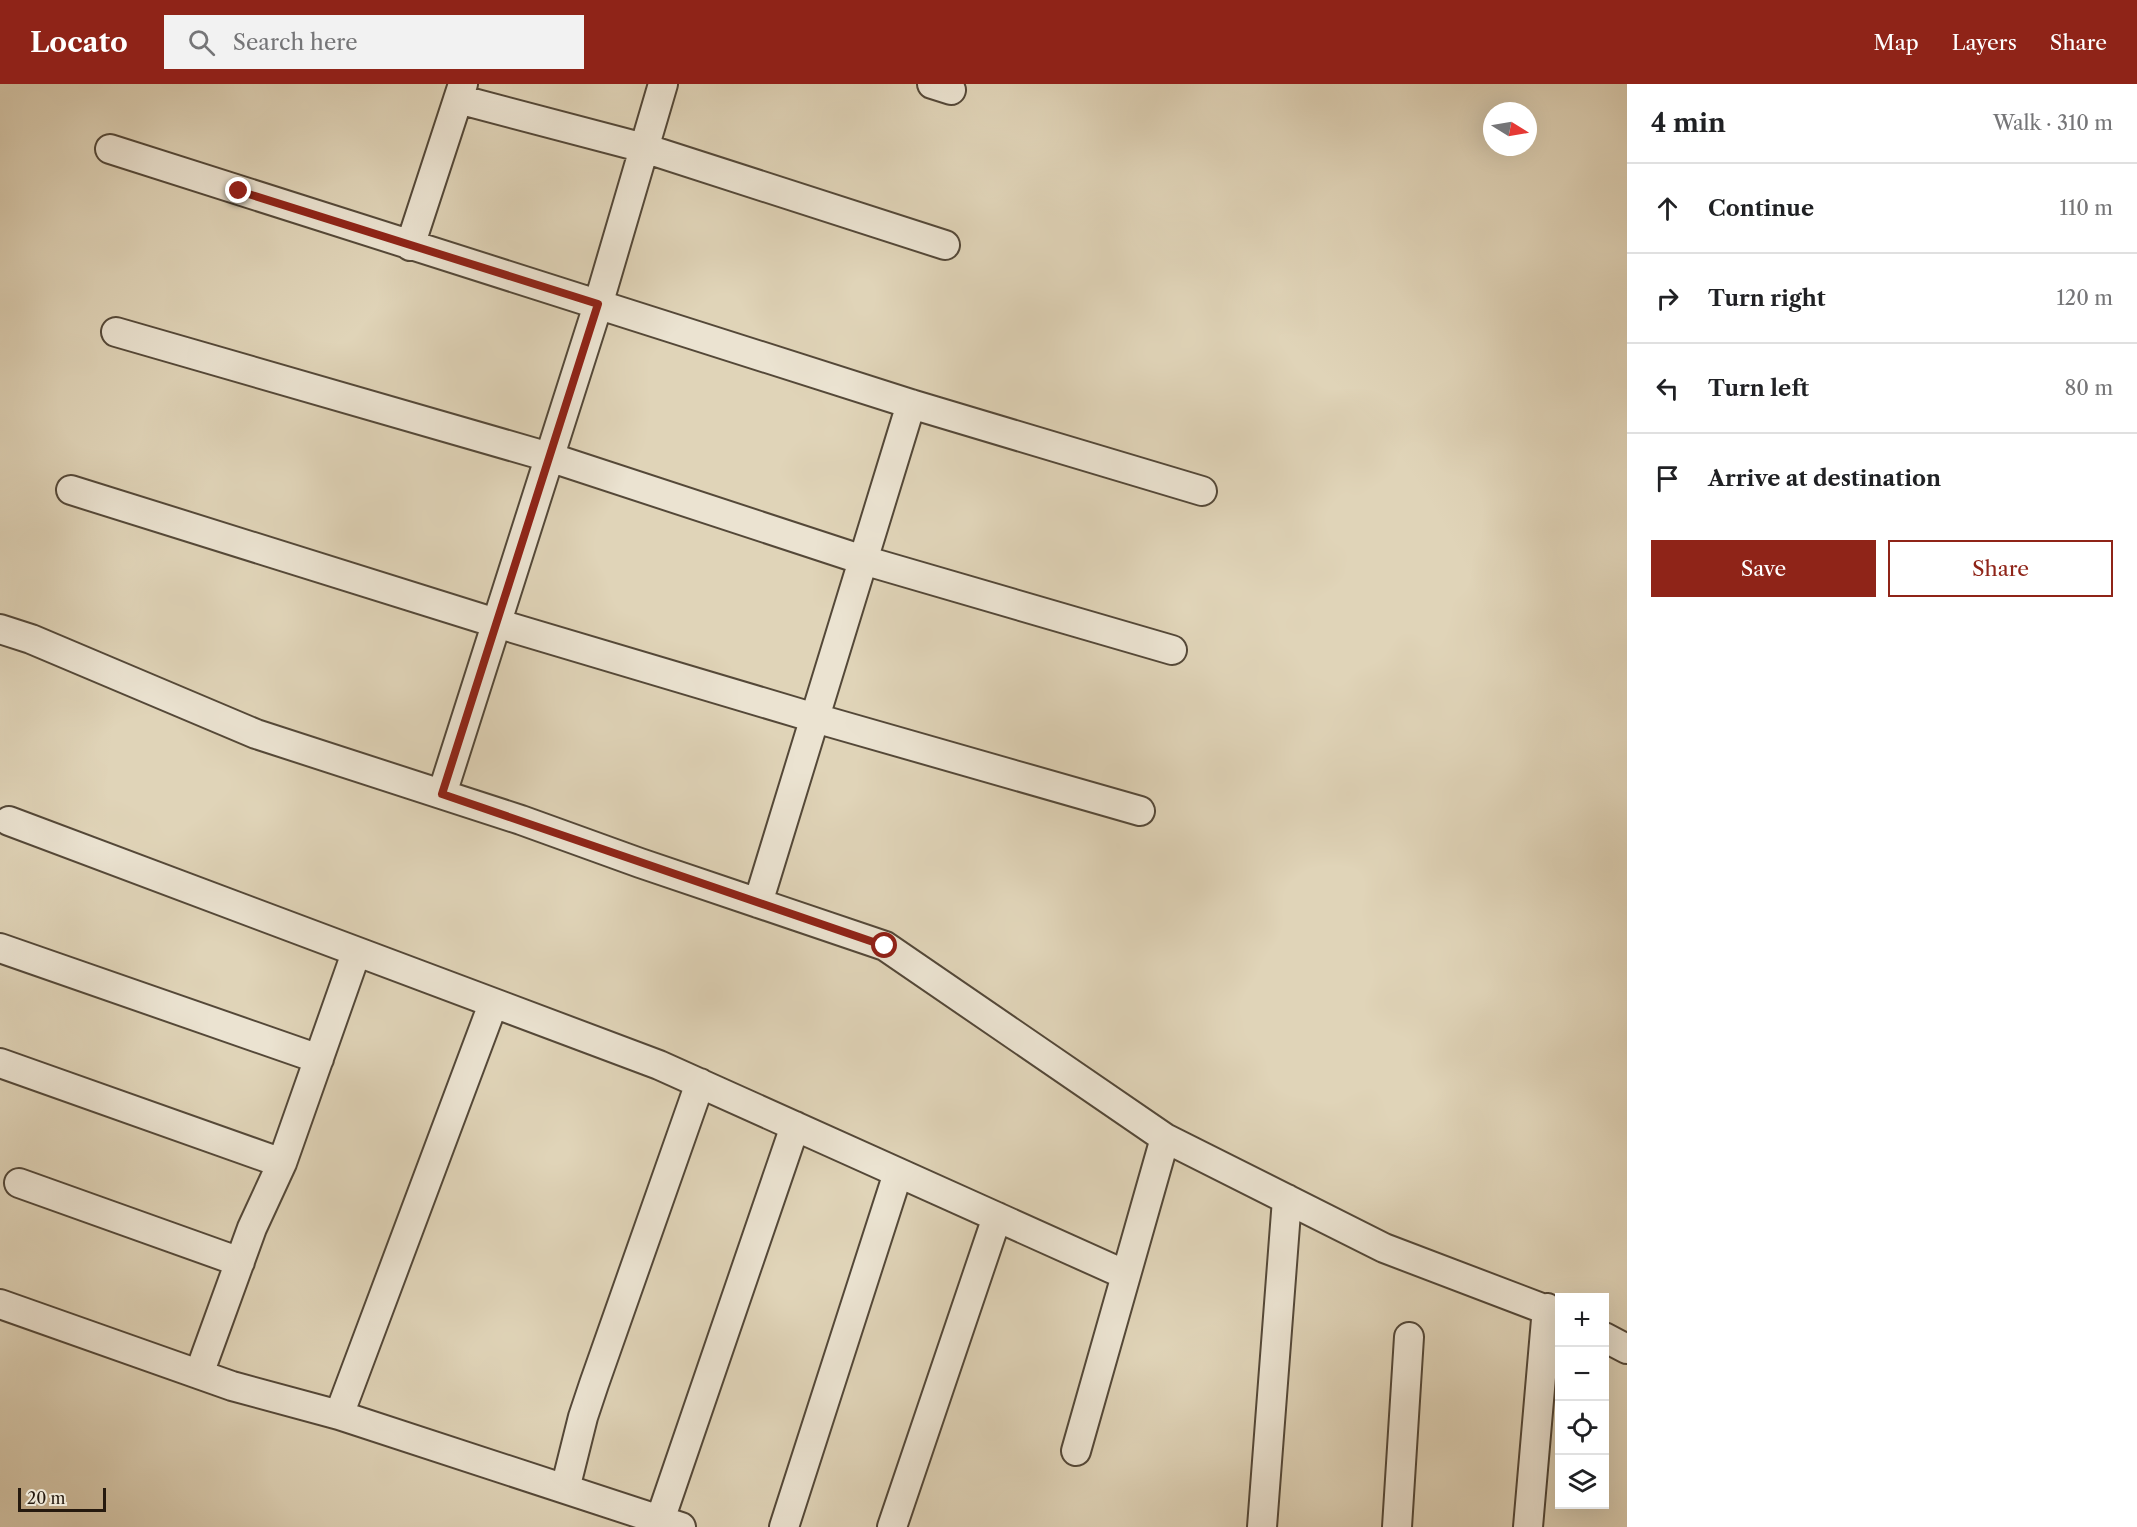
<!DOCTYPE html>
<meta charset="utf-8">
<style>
:root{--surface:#fff;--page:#f2f2f2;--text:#202124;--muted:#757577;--line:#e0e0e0;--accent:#8f2418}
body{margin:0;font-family:"Libre Caslon Text",serif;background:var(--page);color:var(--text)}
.controls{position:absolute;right:18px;bottom:18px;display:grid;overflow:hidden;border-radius:0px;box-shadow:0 6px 24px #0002}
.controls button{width:54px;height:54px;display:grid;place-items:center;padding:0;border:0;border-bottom:2px solid var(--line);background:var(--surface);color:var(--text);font:30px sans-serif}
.compass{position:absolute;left:1483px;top:18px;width:54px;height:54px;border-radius:50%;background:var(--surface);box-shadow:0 6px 24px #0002;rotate:101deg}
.scale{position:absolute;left:18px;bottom:15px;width:88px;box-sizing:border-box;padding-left:6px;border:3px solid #25190e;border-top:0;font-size:16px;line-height:21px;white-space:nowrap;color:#25190e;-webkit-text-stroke:4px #ebe3d1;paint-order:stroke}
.stop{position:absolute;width:18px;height:18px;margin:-14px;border:4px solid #8f2418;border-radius:50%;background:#fff}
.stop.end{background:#8f2418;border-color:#fff;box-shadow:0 2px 6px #0008}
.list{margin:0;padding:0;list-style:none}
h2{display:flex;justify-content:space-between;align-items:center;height:78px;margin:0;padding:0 24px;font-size:26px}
h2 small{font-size:20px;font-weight:400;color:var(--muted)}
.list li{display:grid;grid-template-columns:39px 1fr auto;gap:18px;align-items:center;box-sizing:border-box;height:90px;padding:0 24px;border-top:2px solid var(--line)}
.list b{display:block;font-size:22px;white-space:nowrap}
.list em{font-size:20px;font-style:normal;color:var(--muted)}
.actions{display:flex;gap:12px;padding:18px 24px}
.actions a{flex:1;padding:14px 0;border:2px solid var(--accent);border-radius:0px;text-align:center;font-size:21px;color:var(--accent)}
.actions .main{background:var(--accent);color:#fff}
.icon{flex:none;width:33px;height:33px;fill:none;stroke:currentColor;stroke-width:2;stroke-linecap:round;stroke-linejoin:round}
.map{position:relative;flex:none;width:1627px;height:1443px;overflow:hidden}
header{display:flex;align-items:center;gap:36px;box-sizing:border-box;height:84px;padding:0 30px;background:var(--accent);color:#fff}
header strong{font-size:28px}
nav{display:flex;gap:33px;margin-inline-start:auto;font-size:21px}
.search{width:420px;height:54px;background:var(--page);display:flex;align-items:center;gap:15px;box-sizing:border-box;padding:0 21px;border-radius:0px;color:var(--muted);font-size:22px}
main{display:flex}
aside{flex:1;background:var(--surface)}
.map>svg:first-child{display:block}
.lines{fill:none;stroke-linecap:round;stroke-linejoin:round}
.minor-casing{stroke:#544838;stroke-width:32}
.minor{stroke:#ebe3d1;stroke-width:28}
.route{stroke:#8f2418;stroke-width:8}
</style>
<header>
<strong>Locato</strong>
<div class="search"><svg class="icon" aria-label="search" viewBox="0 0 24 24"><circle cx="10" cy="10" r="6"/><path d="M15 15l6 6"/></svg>Search here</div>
<nav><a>Map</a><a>Layers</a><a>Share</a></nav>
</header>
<main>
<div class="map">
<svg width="1627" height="1443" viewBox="0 0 1627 1443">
<rect width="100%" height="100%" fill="#e0d4b8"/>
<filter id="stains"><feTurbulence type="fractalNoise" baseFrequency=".00333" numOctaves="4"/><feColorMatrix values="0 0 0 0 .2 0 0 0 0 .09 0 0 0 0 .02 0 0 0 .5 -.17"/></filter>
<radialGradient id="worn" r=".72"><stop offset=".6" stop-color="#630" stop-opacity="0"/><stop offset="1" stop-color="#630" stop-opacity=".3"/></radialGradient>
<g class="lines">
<defs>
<path id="minor" d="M932,0L951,6
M458,15L644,64L945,161
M110,65L911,320L1202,407
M410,162L463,0
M116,248L549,373L863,476L1172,566
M71,406L496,539L815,634L1140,727
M0,545L31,555L256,650L521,736L640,779L885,862L1165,1054L1384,1164L1560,1231
M442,710L598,221L663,0
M9,737L659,981L1126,1191
M758,819L911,320
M0,864L319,975
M0,979L282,1079
M19,1099L240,1178
M0,1220L232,1302L339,1331L681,1443
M1604,1253L1627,1265
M199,1290L252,1144L282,1079L356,869
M339,1331L493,920
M1076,1367L1165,1054
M565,1405L583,1333L594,1300L700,999
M660,1436L795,1042
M784,1443L898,1089
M892,1443L997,1133
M1262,1443L1287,1115
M1397,1443L1409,1253
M1528,1443L1547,1224"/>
</defs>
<use href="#minor" class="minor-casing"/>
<use href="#minor" class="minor"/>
</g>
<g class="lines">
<path class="route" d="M239,107L598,220L442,710L885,862"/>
</g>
<rect width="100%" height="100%" filter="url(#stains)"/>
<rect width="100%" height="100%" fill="url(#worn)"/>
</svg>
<div class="controls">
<button>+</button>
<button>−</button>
<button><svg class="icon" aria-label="locate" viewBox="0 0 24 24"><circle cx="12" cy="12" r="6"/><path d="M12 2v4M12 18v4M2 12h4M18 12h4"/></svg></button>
<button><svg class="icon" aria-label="layers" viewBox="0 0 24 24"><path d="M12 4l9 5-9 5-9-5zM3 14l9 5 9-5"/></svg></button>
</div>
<svg class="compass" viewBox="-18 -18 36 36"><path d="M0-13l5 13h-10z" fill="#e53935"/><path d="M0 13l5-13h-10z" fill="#757577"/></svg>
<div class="scale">20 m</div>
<div class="stop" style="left:885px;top:862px"></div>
<div class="stop end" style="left:239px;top:107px"></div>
</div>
<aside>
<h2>4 min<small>Walk · 310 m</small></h2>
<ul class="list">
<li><svg class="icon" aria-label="ahead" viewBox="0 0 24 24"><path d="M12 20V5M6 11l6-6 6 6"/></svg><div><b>Continue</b></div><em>110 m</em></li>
<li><svg class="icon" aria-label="right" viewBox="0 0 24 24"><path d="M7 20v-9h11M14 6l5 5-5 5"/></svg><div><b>Turn right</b></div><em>120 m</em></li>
<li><svg class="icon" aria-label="left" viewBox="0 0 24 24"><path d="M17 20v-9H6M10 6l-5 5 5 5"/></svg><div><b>Turn left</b></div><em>80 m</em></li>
<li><svg class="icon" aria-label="arrive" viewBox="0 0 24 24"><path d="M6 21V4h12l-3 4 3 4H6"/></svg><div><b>Arrive at destination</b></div></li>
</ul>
<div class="actions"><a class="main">Save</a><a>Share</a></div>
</aside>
</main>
